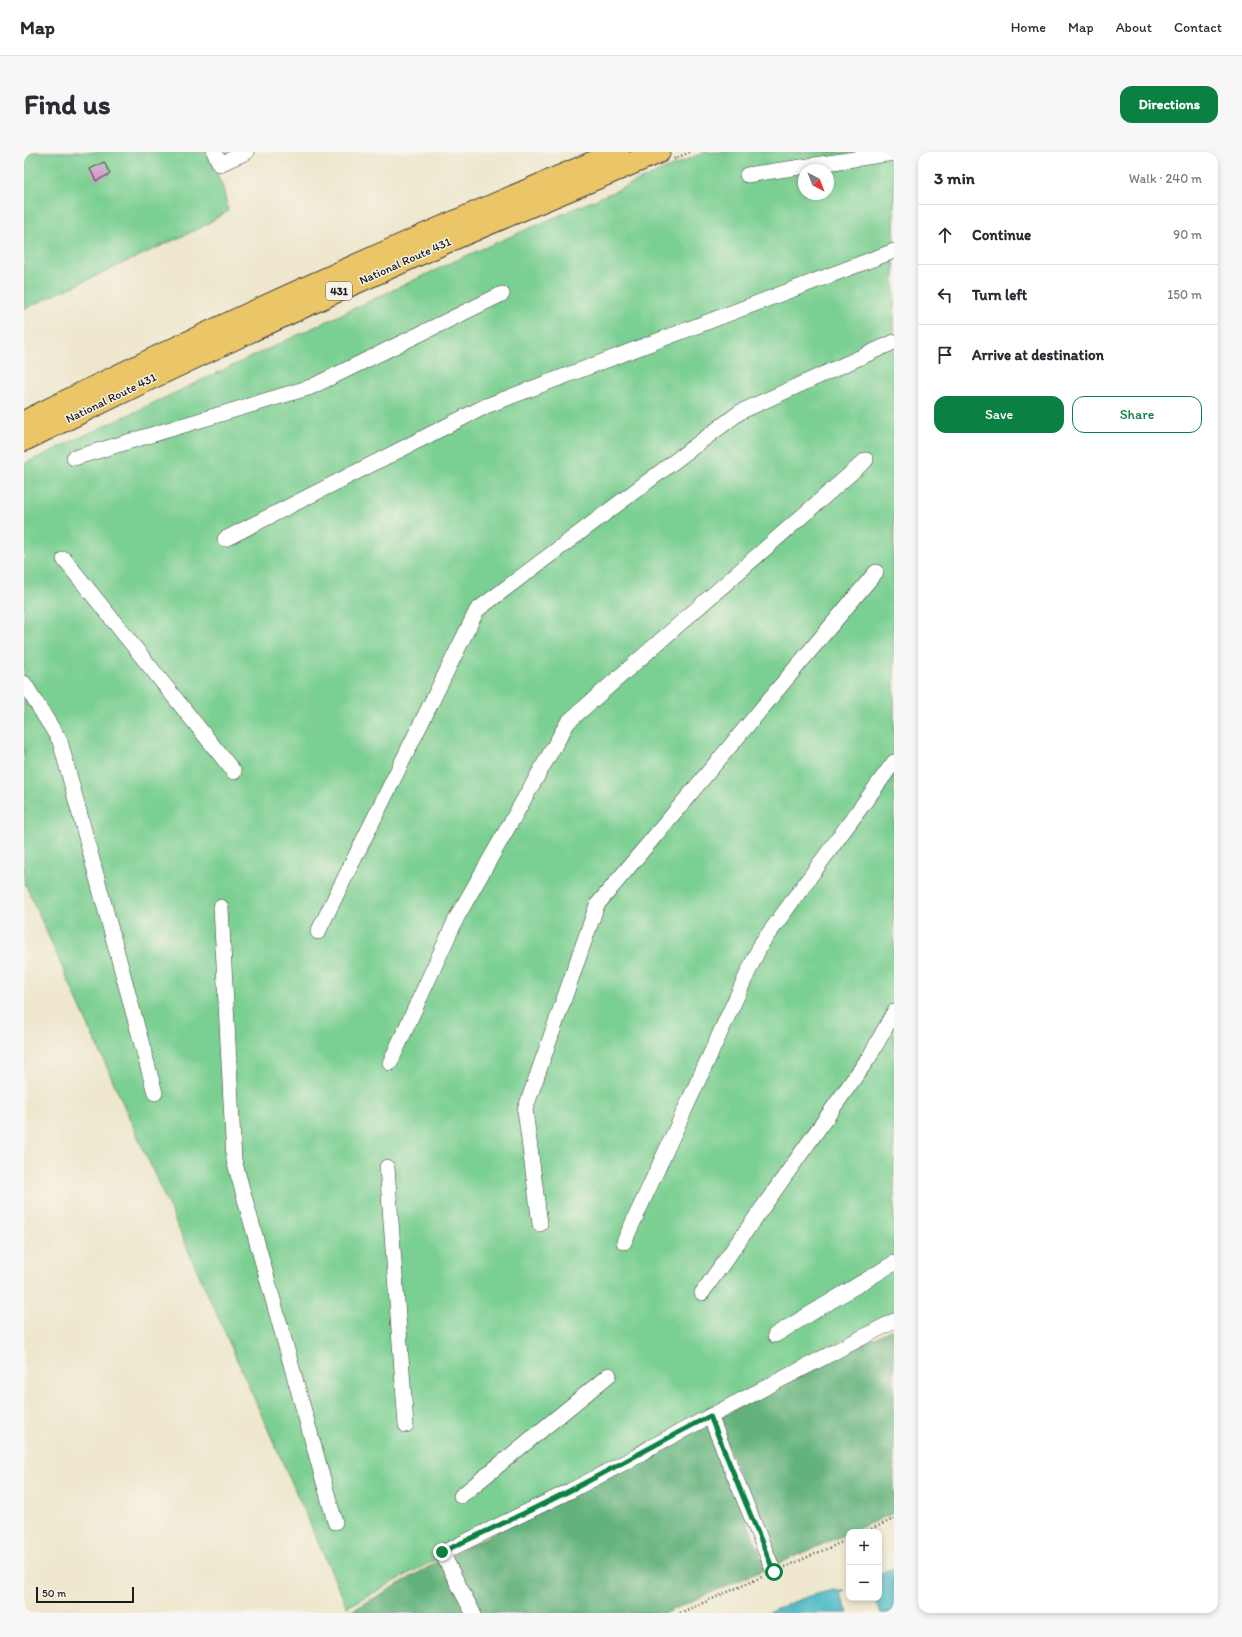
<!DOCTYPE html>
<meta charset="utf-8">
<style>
:root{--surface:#fff;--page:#f7f7f7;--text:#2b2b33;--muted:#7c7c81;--line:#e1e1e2;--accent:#0b8043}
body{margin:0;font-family:Itim,sans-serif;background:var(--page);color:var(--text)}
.controls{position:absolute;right:12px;bottom:12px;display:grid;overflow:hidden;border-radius:8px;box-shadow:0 2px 6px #0003}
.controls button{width:36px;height:36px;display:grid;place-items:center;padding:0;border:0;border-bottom:1px solid var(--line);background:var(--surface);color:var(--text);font:20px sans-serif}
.compass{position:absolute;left:774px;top:12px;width:36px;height:36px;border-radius:50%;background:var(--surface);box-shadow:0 2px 6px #0003;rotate:138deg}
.scale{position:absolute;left:12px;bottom:10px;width:98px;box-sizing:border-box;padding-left:4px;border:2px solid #1c1c1c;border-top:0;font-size:11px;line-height:14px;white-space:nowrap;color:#1c1c1c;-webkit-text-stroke:3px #f7f3e8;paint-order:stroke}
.stop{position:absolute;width:12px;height:12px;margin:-9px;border:3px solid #0b8043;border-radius:50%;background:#fff}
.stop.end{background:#0b8043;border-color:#fff;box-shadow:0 1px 4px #0008}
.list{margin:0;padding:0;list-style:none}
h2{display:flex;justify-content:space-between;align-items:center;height:52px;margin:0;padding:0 16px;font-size:17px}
h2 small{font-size:13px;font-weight:400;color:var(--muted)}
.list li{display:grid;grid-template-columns:26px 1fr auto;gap:12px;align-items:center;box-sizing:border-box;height:60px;padding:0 16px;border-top:1px solid var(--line)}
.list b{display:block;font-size:15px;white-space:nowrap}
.list em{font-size:13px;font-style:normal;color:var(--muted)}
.actions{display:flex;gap:8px;padding:12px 16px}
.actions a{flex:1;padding:9px 0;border:1px solid var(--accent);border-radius:12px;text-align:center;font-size:14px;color:var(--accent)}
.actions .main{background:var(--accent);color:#fff}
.icon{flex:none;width:22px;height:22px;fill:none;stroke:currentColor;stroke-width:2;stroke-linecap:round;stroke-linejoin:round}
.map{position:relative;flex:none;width:870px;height:1461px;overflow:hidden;border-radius:12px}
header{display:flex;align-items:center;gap:24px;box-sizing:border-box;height:56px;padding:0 20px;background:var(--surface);border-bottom:1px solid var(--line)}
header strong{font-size:19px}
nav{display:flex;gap:22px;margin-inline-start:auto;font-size:14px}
.intro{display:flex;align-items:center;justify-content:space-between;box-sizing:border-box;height:96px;padding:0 24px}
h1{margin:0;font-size:28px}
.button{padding:10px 18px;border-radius:12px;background:var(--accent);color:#fff;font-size:14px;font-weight:700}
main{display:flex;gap:24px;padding:0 24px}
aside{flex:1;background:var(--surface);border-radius:12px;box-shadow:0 2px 6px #0003}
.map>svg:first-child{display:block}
.green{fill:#7acf92;stroke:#4b7657;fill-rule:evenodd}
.forest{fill:#63b27c;stroke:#40674c}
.water{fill:#4cbac5;stroke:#346b70}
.building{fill:#cb93ca}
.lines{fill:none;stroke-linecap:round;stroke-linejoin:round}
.minor-casing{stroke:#3c3a37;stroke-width:16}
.highway-casing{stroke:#3c3a37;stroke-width:24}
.path{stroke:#3c3a37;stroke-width:2.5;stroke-dasharray:1 3;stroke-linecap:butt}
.minor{stroke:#fff;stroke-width:15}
.highway{stroke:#ebc669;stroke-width:22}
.route{stroke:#0b8043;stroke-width:5}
.labels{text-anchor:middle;stroke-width:3;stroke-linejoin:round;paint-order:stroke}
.shield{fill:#f7f3e8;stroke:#5e5c59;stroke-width:1}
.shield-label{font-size:11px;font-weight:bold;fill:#1c1c1c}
.street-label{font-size:12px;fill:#1c1c1c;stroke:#f7f3e8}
</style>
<header>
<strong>Map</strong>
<nav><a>Home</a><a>Map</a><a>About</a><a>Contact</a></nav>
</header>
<div class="intro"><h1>Find us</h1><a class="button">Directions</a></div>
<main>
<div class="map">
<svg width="870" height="1461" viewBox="0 0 870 1461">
<rect width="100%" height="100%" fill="#f7f3e8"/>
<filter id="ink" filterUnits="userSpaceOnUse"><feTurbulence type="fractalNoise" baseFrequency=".025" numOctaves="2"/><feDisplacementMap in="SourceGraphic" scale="8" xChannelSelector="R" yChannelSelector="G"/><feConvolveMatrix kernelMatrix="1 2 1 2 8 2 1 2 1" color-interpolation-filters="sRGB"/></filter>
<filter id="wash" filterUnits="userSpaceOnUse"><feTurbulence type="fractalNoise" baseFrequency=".012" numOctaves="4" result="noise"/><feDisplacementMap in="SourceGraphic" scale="16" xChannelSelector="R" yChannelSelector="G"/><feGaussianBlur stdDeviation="0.9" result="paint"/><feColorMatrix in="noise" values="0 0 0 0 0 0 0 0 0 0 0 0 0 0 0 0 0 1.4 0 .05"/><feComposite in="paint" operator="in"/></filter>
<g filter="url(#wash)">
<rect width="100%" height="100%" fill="#eee7cd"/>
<path class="green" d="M0,0H183L199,35L204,59L176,76L0,157Z
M681,0H870V1161L323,1455L0,729V312L437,106ZM780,18H804V42H780Z"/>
<path class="forest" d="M870,1176V1361L751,1413L693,1267Z
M681,1273L685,1274L742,1417L641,1461H454L426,1407L429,1402Z
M415,1409L444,1461H326V1460Z"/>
<path class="water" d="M870,1416V1461H857L850,1446H855V1421Z
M809,1438H821L816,1441L824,1461H744C765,1451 786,1443 809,1438Z"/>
<g id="blocks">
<path class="building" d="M80,10L86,22L72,29L66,17Z"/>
</g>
</g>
<g filter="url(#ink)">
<use href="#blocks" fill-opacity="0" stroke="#3c3a37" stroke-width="1"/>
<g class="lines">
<defs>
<path id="minor" d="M190,0L196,12L223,0
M723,23L870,1
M50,306L287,235L478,142
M201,387L462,254L870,99
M40,407L210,620
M0,531L36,589L131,941
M197,755L210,1008L311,1370
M294,780L453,458L716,260L870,190
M366,911L433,765L544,570L842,308
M363,1015L382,1273
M516,1072L501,958L573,753L852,420
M600,1090L737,792L870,610
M678,1141L846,904L870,860
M751,1183L870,1111
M686,1264L750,1420
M437,1344L585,1223
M449,1461L418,1401L546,1339L613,1304L627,1295L870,1169"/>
<path id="highway" d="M0,270C195,172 394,84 594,0
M0,288C141,218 284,151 429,87C497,57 567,29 635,0"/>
</defs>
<use href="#minor" class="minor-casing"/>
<use href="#highway" class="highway-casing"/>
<path class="path" d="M650,7L666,0
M840,1380L870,1367
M761,1415L825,1387
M656,1461L738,1425"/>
<use href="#minor" class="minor"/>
<use href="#highway" class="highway"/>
</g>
</g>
<g class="lines" filter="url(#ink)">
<path class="route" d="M418,1400C461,1380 504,1360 547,1338C594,1314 639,1288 686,1264L750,1420"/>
</g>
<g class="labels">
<rect class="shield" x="302" y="130" width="26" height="18" rx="3"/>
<g class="shield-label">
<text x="315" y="143">431</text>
</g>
<g class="street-label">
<text transform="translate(381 109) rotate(-24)" y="4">National Route 431</text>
<text transform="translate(87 246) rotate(-26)" y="4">National Route 431</text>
</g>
</g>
</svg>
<div class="controls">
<button>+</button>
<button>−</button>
</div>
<svg class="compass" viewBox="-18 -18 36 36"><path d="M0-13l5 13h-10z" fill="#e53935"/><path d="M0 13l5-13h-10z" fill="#7c7c81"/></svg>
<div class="scale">50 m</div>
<div class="stop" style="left:750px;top:1420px"></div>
<div class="stop end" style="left:418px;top:1400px"></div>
</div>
<aside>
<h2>3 min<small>Walk · 240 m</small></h2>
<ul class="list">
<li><svg class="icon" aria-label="ahead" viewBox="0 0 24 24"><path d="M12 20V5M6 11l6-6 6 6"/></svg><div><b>Continue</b></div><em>90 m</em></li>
<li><svg class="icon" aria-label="left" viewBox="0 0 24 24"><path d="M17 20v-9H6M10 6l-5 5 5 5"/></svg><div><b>Turn left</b></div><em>150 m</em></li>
<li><svg class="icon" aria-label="arrive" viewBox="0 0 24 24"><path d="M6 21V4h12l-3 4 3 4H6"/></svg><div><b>Arrive at destination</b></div></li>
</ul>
<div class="actions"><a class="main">Save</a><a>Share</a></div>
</aside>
</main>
